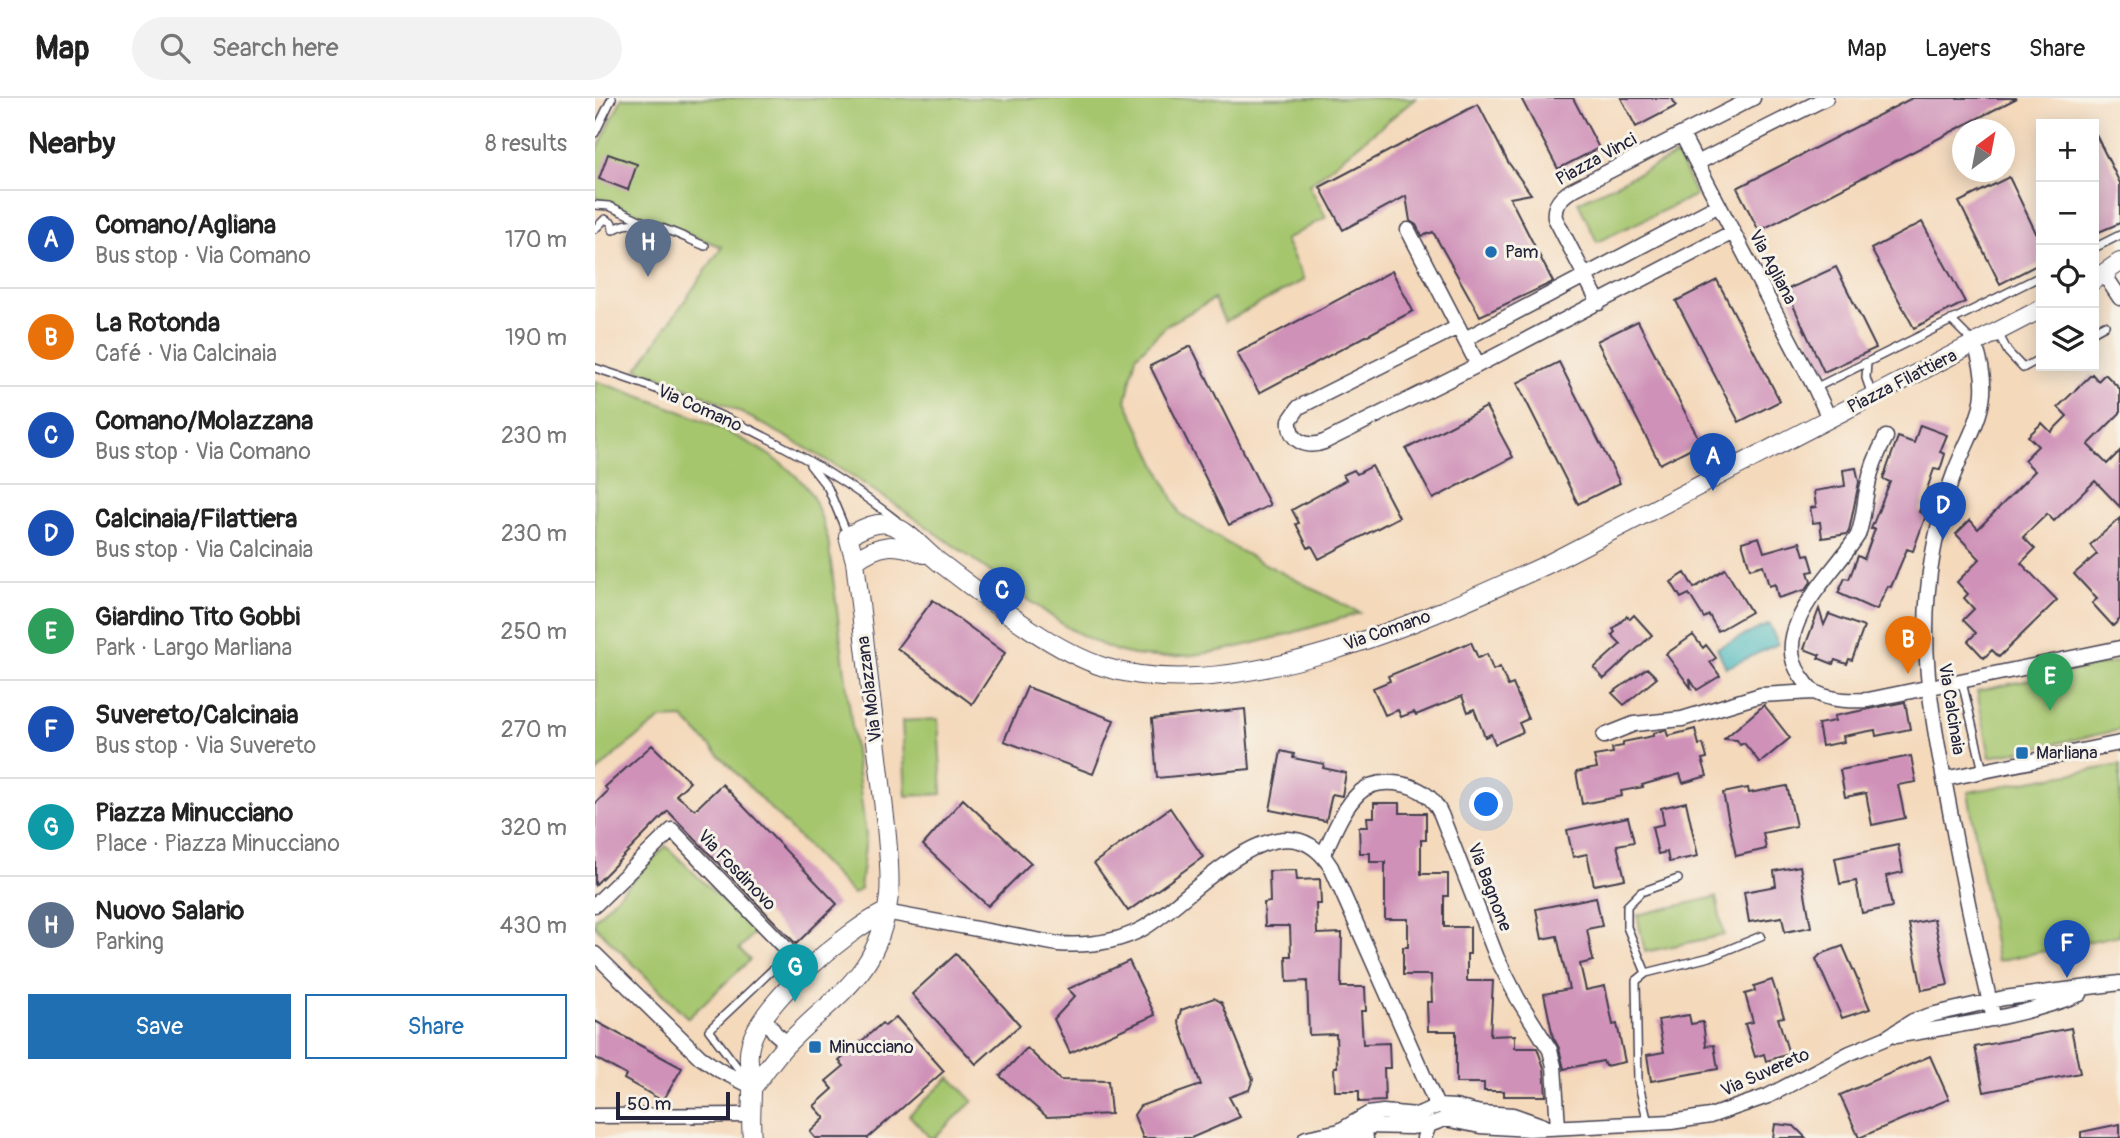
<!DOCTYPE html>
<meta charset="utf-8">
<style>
:root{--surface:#fff;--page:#f2f2f2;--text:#222;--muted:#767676;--line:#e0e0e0;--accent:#1f6fb2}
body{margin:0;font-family:Pangolin,sans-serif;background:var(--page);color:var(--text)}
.controls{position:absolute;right:21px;top:21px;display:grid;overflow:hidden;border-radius:0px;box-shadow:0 4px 18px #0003}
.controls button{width:63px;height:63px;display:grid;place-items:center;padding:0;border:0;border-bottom:2px solid var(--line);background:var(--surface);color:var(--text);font:35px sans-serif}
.compass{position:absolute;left:1357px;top:21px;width:63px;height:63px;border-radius:50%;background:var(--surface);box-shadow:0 4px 18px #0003;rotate:32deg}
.scale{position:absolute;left:21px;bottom:18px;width:114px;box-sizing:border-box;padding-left:7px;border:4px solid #22223b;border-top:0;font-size:19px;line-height:24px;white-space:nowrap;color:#22223b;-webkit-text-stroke:5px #f7f3e8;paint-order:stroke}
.you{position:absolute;left:892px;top:707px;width:24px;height:24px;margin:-18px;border:5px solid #fff;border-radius:50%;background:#1a73e8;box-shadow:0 0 0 10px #1a73e833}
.badge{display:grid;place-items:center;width:46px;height:46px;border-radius:50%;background:var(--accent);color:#fff;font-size:23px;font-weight:700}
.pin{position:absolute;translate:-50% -58px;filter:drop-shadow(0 2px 4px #0008)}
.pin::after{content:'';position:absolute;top:37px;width:24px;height:21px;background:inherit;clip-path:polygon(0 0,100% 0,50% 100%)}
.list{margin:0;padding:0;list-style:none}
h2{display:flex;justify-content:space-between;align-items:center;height:91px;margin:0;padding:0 28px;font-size:30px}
h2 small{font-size:23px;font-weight:400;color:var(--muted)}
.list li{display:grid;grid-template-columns:46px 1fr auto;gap:21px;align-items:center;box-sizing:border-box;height:98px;padding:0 28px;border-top:2px solid var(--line)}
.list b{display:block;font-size:26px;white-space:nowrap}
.list p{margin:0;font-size:23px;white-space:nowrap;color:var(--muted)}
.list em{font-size:23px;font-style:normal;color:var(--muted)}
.actions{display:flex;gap:14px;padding:21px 28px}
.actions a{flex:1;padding:16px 0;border:2px solid var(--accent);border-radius:0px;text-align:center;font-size:24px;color:var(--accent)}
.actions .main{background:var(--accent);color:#fff}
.icon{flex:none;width:38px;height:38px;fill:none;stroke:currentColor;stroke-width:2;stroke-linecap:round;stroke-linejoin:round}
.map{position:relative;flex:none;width:1525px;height:1040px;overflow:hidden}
header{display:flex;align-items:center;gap:42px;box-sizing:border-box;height:98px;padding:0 35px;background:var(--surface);border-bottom:2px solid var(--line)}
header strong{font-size:33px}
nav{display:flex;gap:38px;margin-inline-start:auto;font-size:24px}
.search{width:490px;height:63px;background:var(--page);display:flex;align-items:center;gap:18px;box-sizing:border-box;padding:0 24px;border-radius:38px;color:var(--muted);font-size:26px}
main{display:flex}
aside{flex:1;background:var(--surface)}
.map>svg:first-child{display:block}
.green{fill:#a6c66e;stroke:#647454;stroke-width:2}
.water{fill:#47b7bd;stroke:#346c7c;stroke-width:2}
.building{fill:#cf91b8}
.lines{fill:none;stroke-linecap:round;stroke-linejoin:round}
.service-casing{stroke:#423d4e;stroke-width:10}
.minor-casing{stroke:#423d4e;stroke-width:17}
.tertiary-casing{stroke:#423d4e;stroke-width:20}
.service{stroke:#fff;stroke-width:7}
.minor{stroke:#fff;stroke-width:14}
.tertiary{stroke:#fff;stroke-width:18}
.poi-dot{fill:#1f6fb2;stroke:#f7f3e8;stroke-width:2.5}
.labels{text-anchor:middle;stroke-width:6;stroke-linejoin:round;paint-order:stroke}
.street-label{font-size:18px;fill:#22223b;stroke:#f7f3e8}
.poi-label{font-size:18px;fill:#22223b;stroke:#f7f3e8;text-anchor:start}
</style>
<header>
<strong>Map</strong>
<div class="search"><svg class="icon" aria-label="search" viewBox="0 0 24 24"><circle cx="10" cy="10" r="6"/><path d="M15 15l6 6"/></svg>Search here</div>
<nav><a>Map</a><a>Layers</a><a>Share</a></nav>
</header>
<main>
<aside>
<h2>Nearby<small>8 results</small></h2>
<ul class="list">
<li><span class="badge" style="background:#1a4fb4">A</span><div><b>Comano/Agliana</b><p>Bus stop · Via Comano</p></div><em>170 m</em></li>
<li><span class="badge" style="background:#e8710a">B</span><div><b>La Rotonda</b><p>Café · Via Calcinaia</p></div><em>190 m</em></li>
<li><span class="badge" style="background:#1a4fb4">C</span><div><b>Comano/Molazzana</b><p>Bus stop · Via Comano</p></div><em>230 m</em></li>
<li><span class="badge" style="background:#1a4fb4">D</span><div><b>Calcinaia/Filattiera</b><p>Bus stop · Via Calcinaia</p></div><em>230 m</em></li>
<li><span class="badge" style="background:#2e9e5b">E</span><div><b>Giardino Tito Gobbi</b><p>Park · Largo Marliana</p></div><em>250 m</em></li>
<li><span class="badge" style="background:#1a4fb4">F</span><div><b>Suvereto/Calcinaia</b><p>Bus stop · Via Suvereto</p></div><em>270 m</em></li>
<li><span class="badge" style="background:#0f9aa8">G</span><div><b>Piazza Minucciano</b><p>Place · Piazza Minucciano</p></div><em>320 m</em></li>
<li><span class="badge" style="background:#5c6f8a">H</span><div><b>Nuovo Salario</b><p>Parking</p></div><em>430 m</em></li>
</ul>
<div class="actions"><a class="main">Save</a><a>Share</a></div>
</aside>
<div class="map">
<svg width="1525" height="1040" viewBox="0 0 1525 1040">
<rect width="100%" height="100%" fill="#f7f3e8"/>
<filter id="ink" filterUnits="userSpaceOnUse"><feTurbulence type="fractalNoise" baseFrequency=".0143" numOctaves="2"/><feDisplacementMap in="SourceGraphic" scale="14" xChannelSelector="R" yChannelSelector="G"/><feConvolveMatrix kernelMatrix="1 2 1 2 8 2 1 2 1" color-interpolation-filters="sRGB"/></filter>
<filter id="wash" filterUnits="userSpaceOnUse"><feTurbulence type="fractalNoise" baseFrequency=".00686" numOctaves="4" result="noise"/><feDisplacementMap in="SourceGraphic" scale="28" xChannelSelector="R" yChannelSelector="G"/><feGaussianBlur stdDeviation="1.57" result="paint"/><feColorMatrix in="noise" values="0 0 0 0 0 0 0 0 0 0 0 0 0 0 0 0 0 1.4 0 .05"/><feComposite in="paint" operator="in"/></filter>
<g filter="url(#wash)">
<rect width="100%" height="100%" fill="#f4d9bb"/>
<path class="green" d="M27,0H821L714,87L731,119L690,142L709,182L630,224L619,201L572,227L541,258L531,303L585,416L645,453L765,515C697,534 591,574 522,553C505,547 489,538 473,530C337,433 202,325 42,271L127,149L0,99V56Z
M1082,57L1101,97L1002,144L983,104Z
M0,283C58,302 183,343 216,396C224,409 228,427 233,441L271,739L265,791L258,796L88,620L66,621L24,653L0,676Z
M1525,563V632L1395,659L1382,593Z
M343,621L347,696L311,698L307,623Z
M1525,667V837L1402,863L1373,694Z
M71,748L160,834L144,851L155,862L93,920L0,828V821Z
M1121,799L1129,837L1050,854L1042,817Z
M355,979L378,1003L339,1040H335L314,1017Z"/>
<path class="water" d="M1174,526L1183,546L1131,570L1122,550Z"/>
<g id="blocks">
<path class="building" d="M926,0H978L1004,50L963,71Z
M1026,0H1077L1081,8L1041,29Z
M1317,0H1422L1164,133L1142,90Z
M883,6L913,64L936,96L915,100L958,184L885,218L838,134L827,138L821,127L815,123L811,98L748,132L725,89Z
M1499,33L1525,85V125L1499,136Z
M13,56L42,66L33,92L4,81Z
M1414,79L1446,145V165L1405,186L1364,104Z
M1327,124L1370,204L1319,230L1276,151Z
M1241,169L1281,250L1229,274L1191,192Z
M797,173L818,213L664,295L642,255Z
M1122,182L1185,303L1144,324L1081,203Z
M1043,223L1106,345L1065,366L1002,243Z
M596,248L675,407L634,427L555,268Z
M964,264L1025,385L983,406L922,285Z
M1497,276L1503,283L1510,276L1525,291V315L1493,347L1512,366L1525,353V409L1500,383L1459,423L1452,416L1428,439L1440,451L1426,465L1462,502L1404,559L1397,552L1389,560L1373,543L1381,535L1368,522L1379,511L1369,500L1373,496L1362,484L1385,461L1361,436L1375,422L1383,431L1440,373L1429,362L1443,348L1433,338L1447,325L1456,334L1472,318L1463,309Z
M891,309L918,359L838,401L811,351Z
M1325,327L1352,337L1345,354L1350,356L1345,372L1339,371L1324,414L1331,417L1318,453L1312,451L1296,489L1293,488L1282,511L1276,510L1243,495L1250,480L1254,481L1263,458L1269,461L1280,431H1276L1295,384L1288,381L1303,339L1319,345Z
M777,368L804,419L724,461L717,448L713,450L701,426L704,425L697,412L751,382L748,377L759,372L762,376Z
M1261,370L1264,384L1254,433L1252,436L1227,440L1225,424L1218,425L1215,410L1221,409L1219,393L1250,388L1248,372Z
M1525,420V521L1518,528L1497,505L1502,501L1479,476L1502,456L1495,447Z
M1164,439L1169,454L1205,444L1209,457L1214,456L1219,473L1213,474L1216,484L1210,492L1183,500L1180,486L1174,488L1168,467L1155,471L1147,444Z
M1130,471L1156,514L1123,533L1114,517L1109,520L1094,496L1086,500L1076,484L1090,475L1099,490Z
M338,502L410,555L377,606L302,550Z
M1224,511L1229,527L1234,516L1269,529L1257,562L1254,561L1252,566L1240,562L1238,566L1223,560L1225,557L1209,551Z
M1039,517L1057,537L1009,581L999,570L1026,546L1017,537L1020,534L1018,531L1032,518L1035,521Z
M1098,537L1108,550L1111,547L1121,560L1115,564L1125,578L1102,592L1095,581L1096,590L1071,556Z
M876,544L883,560L892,556L898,572L905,569L913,588L918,586L933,621L924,625L928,634L900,646L896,636L890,639L879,611L873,614L867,598L821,617L819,614L806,619L803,612L790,617L778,590L795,583L793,578Z
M1052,570L1062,580L1029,607L1017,595Z
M432,589L519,622L498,676L409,643Z
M1310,604L1315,631L1281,638L1280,632L1248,638L1249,644L1227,648L1223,626L1240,623L1239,618Z
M1169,607L1195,640L1165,665L1149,645L1145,647L1142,642L1129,641Z
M650,611L655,671L562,680L557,621Z
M1100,631L1104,647L1108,646L1112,660L1107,661L1112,678L1088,685L1085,676L1047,687L1048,689L1026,693L1027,698L987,706L981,674L1002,670L999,658L1018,655L1017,650L1028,648V644L1058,638V635L1071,632L1073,638Z
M57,647L95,684L81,697L100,712L127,686L242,806L201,846L73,713L0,787V706L13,693L10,689Z
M686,653L699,656L698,660L729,666L728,670L751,675L747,698L737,696L731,723L675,712Z
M1316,658L1321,684L1303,687L1310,720L1277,727L1271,695L1250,699L1245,672Z
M1192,688L1201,728L1168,735L1171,751L1141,758L1128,695L1153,690L1154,695Z
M368,701L436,765L393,808L328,747Z
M1091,704L1103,758L1074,764L1072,754L1063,756L1057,729L1069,726L1066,710Z
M779,705H805V715H831V742H826V776H853V798H849V829H875V856H872V883H898L895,938L920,937V950H942L949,970L951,998H909V993H889V985H861V933H833L832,904H837L836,877H808V849H813V821H790V764H775V755H765L764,729H773L772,719H779Z
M575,710L608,759L533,813L499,765Z
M1033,719L1039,744L1022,747L1030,781L999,787L992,756L978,759L972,732Z
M1303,747L1308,774L1291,778L1297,809L1267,815L1261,783L1245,786L1240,760Z
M1205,768L1216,829L1190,834L1187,819L1154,824L1149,794L1181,788L1179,773Z
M701,772L702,782L725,781L726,806H721L722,836L747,835L746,889H770L771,913H766L768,946L794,945L795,970H789L790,1003L764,1004V993H740L739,969H742L741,936L714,937L712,883L692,884L691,858H696L695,828H670L669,805L675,804L674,773Z
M1001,799L1007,828L992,831L998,863L985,866L991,892L1010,888L1018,927L1022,926L1030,964L1010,968L1008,963L969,971L964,950L958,939L949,896L974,891L962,838L947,841L941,811Z
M1339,821L1353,887L1327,892L1314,826Z
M1248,848L1275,911L1247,920L1221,861L1226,856Z
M361,856L425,927L381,966L317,896Z
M534,863L560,917L475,955L459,921L480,898L473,891Z
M1177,882L1189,919L1183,920L1194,956L1171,963L1169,956L1160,959L1150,926L1158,924L1150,896L1160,893L1159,888Z
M619,900L627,905L658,981L654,992L634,999L645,1019L596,1040H548L539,1017L545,1008L606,987L583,923L586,912Z
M1094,917L1096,926L1108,924L1111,948L1119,947L1123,971L1056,983L1052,957L1069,954L1063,922Z
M301,919L349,973L273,1040H220L215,1034L230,1020L219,1008L238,991L231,983L249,968L244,963L287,925L290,928Z
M0,923L87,970L68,1003L29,981L31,977L0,960Z
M1476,930L1485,975L1389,994L1380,949Z
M432,950L465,982L513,983L516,1016L452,1019L405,978Z
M1335,958L1354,1001L1264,1040L1245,997Z
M1180,1026L1199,1028L1211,1040H1178Z
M1525,1026V1040H1486V1034Z"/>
</g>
</g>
<g filter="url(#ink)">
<use href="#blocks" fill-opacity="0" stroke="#423d4e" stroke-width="2"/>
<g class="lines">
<defs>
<path id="service" d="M0,35L17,0
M0,107L14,108L47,123
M0,131L10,121L17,125L18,132C46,114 82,137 110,148
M1499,150L1525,137
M1356,222L1378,244
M1499,233L1510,227
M1403,235L1413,254L1428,270L1446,260
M1272,264L1271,280L1277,297
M0,270C108,304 212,352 301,422
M1220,290L1446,178
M215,367L233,390L253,438
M1367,584L1388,673
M1051,875L1032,829V808L1046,794L1083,781
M152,982L114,932L195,855
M1053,1025L1043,983L1041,883L1051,875L1115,859L1166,838"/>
<path id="minor" d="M1087,37L1220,290L1234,320
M1102,65L1231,0
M813,132L883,267
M1509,176L1525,200
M1004,205L960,120C958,107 966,99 977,92L1158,0
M863,229L704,309L695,322C693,342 711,351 729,344L883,267L1138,134
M870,241L1124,107
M1380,247C1400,303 1380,323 1360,373C1350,399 1343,427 1338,455C1321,549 1338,622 1355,713C1368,783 1382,852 1399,921
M1291,339C1283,354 1276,370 1273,387C1269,404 1269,421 1263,437C1240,475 1172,532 1206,578C1210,583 1214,591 1220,594C1235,603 1256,603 1273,602L1525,550
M1009,638L1039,626L1087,621L1166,597L1218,594
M1349,681L1525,645
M728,757C738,737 747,711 764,695C783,678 818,684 835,700C842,707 846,715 849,724L902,860L923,901L955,952L959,968L963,1029
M0,807L77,732L213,873
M290,814L463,846C493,848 521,845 547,831C596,804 685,689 736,769L842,1008
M0,856L105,959L124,972L158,989
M169,919L180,935L193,946
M1301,938C1363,927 1426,919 1485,896
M0,1018L154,1017
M741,1035L773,1016L788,1014L822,1017L842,1008L860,1009L886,1015L918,1017L949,1028
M746,1036L771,1040
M711,1040L769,1028L815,1029L834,1027
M829,1040L834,1027L850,1021L885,1028L934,1031L1076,1024L1115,1018L1173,998L1255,955L1291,940L1318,923L1336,917L1409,900L1525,885"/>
<path id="tertiary" d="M1499,182L1525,164
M260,463C284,445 301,444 329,456
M158,989C169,975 179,960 191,947C241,895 284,879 294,798C296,775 293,751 291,728L260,463L253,438C265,432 280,423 293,426C313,431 328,452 344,464C391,499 453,551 509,569C639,610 833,521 951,467L1446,211
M157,1040C155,1023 157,1009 157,992C158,974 150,965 156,944C170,901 250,834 290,814"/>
</defs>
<use href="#service" class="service-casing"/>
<use href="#minor" class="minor-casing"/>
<use href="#tertiary" class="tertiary-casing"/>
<use href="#service" class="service"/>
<use href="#minor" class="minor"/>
<use href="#tertiary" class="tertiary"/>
</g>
</g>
<g class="poi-dot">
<circle cx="896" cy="154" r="7"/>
<rect x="1420" y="648" width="14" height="14" rx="3.5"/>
<rect x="213" y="942" width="14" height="14" rx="3.5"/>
</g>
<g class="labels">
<g class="street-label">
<text transform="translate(1001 61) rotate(-29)" y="6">Piazza Vinci</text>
<text transform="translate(1178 169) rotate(62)" y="6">Via Agliana</text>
<text transform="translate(1307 283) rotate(-27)" y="6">Piazza Filattiera</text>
<text transform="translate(105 310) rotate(24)" y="6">Via Comano</text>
<text transform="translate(792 532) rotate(-19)" y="6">Via Comano</text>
<text transform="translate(274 591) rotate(-97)" y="6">Via Molazzana</text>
<text transform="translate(1357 611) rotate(81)" y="6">Via Calcinaia</text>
<text transform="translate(142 772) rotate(46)" y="6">Via Fosdinovo</text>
<text transform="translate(895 789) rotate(69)" y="6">Via Bagnone</text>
<text transform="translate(1170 974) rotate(-24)" y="6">Via Suvereto</text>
</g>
<g class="poi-label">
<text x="910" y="160">Pam</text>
<text x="1441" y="661">Marliana</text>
<text x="234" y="955">Minucciano</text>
</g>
</g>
</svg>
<div class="controls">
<button>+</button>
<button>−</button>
<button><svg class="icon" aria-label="locate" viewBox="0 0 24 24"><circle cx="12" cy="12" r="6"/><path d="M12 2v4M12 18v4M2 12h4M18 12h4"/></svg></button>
<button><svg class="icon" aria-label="layers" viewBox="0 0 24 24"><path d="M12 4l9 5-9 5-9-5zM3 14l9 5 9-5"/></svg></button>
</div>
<svg class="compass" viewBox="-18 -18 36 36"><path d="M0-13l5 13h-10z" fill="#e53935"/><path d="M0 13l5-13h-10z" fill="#767676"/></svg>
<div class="scale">50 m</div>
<div class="you"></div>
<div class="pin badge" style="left:1118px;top:393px;background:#1a4fb4">A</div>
<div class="pin badge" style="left:1313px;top:576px;background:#e8710a">B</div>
<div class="pin badge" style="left:407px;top:527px;background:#1a4fb4">C</div>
<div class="pin badge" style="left:1348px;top:442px;background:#1a4fb4">D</div>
<div class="pin badge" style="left:1455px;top:613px;background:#2e9e5b">E</div>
<div class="pin badge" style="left:1472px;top:880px;background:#1a4fb4">F</div>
<div class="pin badge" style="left:200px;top:904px;background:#0f9aa8">G</div>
<div class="pin badge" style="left:53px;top:179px;background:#5c6f8a">H</div>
</div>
</main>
